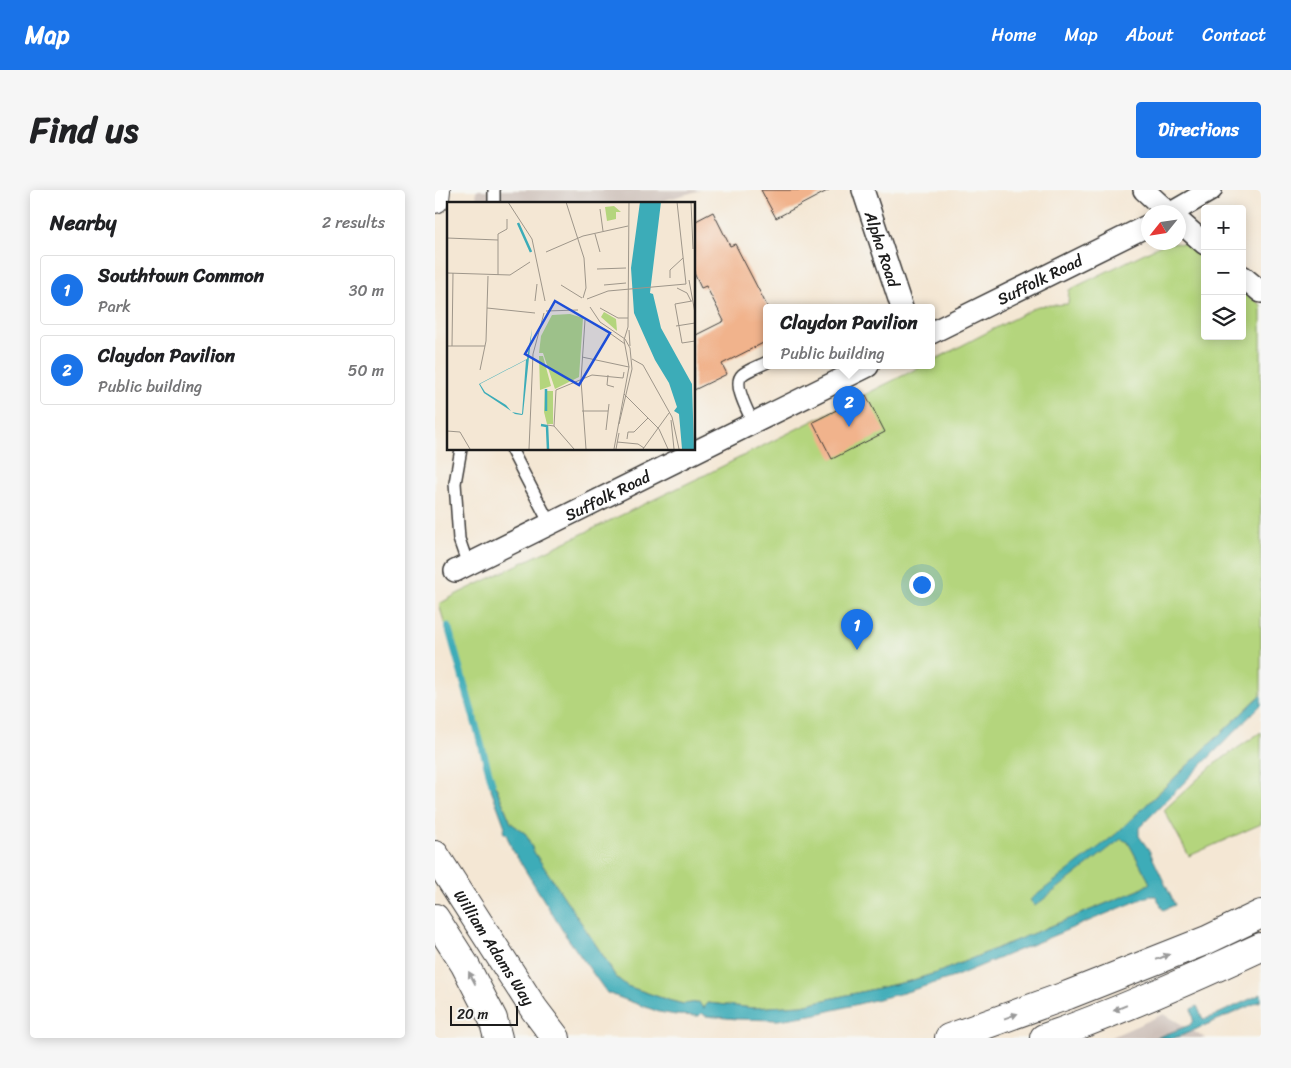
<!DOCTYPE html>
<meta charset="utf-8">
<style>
:root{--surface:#fff;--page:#f6f6f6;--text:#202124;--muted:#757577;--line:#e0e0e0;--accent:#1a73e8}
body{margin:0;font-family:Sriracha,sans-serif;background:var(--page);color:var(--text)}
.controls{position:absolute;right:15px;top:15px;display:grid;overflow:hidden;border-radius:5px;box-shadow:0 2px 12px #0003}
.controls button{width:45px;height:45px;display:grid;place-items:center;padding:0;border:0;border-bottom:1px solid var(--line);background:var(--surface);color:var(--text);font:25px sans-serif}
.compass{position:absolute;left:706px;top:15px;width:45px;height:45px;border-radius:50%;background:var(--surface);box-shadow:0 2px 12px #0003;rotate:240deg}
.scale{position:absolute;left:15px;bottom:12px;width:68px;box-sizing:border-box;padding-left:5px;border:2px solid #1c1c1c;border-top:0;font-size:14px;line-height:18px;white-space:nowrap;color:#1c1c1c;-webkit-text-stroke:4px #f6f6f2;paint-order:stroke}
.you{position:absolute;left:486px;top:394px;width:18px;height:18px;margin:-12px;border:4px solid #fff;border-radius:50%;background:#1a73e8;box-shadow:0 0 0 8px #1a73e833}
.badge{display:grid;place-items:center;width:32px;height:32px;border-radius:50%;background:var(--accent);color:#fff;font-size:16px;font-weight:700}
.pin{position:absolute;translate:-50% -41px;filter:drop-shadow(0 1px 2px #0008)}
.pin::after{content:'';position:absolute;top:26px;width:18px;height:15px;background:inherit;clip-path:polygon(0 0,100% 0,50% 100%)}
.popup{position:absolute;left:328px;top:114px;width:172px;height:65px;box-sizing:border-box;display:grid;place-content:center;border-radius:5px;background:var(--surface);filter:drop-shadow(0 1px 4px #0005);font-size:16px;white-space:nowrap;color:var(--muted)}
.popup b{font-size:19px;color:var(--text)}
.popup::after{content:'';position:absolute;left:50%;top:100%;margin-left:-10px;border:10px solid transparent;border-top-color:var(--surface)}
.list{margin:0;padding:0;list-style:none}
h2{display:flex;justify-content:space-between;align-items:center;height:65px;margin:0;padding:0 20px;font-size:21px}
h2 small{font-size:16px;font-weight:400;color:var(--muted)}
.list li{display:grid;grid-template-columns:32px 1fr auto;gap:15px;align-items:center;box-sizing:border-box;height:70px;margin:0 10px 10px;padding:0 10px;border:1px solid var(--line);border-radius:5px}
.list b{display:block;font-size:19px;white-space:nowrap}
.list p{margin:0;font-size:16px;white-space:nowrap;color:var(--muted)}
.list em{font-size:16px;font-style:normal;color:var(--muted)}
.icon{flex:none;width:28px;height:28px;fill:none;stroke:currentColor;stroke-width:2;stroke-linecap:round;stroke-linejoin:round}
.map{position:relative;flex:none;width:826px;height:848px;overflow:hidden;border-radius:5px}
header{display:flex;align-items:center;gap:30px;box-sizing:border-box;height:70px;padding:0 25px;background:var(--accent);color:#fff}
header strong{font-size:24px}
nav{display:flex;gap:28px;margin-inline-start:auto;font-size:18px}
.intro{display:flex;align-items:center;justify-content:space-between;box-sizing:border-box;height:120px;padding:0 30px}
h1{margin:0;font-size:35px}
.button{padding:12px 22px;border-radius:5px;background:var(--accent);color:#fff;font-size:18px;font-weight:700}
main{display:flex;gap:30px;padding:0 30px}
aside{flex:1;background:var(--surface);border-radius:5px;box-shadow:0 2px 12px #0003}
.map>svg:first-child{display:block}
.industrial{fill:#cec1ba}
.green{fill:#b4d57d;stroke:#68784c}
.water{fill:#3cacb8;stroke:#2c646a}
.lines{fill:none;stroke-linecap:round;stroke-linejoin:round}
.stream{stroke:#3cacb8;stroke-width:7}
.building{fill:#f1b38c}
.lane-casing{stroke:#3c3a38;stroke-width:14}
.street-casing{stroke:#3c3a38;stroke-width:24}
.secondary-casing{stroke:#3c3a38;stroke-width:30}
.primary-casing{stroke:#3c3a38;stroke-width:30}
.highway-casing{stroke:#3c3a38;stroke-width:30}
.lane{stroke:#fff;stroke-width:11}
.street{stroke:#fff;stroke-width:21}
.secondary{stroke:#fff;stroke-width:28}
.primary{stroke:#fff;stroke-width:28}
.highway{stroke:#fff;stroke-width:28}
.oneway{fill:#999}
.labels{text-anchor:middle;stroke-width:4;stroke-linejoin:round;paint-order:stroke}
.street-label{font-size:16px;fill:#1c1c1c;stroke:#f6f6f2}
.inset-river{fill:none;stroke:#3cacb8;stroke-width:2.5}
.inset-road{fill:none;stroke:#9e968a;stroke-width:1}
.view{fill:#1d4ed8;fill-opacity:0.15;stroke:#1d4ed8;stroke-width:2.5}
.inset-edge{fill:none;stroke:#1c1c1c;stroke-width:2.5}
</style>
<header>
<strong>Map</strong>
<nav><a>Home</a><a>Map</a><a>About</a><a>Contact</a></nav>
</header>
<div class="intro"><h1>Find us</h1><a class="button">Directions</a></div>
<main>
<aside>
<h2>Nearby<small>2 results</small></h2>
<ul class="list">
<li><span class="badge">1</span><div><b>Southtown Common</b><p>Park</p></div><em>30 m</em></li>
<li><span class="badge">2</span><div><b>Claydon Pavilion</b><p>Public building</p></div><em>50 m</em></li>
</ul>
</aside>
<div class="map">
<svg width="826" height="848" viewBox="0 0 826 848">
<rect width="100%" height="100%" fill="#f6f6f2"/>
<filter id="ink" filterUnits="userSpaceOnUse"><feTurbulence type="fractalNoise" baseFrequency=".02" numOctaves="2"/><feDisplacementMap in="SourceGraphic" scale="10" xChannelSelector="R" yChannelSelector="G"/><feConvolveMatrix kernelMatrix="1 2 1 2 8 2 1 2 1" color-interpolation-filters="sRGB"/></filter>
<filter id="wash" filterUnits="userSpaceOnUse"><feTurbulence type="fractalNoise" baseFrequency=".0096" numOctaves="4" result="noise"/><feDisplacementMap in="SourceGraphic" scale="20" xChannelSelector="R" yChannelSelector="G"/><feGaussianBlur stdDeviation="1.12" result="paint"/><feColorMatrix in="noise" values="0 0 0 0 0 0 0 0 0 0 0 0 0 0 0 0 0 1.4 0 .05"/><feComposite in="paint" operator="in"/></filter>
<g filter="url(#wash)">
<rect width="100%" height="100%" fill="#f4e7d4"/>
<path class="industrial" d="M41,0H266L216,14H42Z
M729,824L770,848H674Z"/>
<path class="green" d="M739,53L750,54L770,70V146H807V100L826,115V505L686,639L715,693L704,700L504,782L475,791L367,815L318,818L273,813L270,818L267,817L264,812L249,814L233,810L192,796L180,786L171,770L98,661L91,644L76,633L61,597L54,590L4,414L24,403L272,284L487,176H496L497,171L603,116L633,114L634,100L728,54Z
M826,542V634L754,666L729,620L778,575Z"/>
<path class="water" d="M826,505V515L704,638V646L714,660L740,715L728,720L721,706H714L519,787L468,803L382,824L343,830L302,829L270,826L267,823L264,826L241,825L224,822L172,803L131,746L77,659L71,644L68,642L70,637L56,599L57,593L61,597L76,633L91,644L99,662L171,770L180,786L192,796L233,810L248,814L264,812L267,817L269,818L273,813L318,818L367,815L475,791L504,782L704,700L715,693L693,652L686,649L600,716L595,710L681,644Z
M826,804V811L748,845L738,848H721L755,835L758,830L756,819L762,816L768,829L774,828Z"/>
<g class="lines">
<path class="stream" d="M13,436L57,593"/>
</g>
<g id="blocks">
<path class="building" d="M326,0H394L341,28Z
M278,22L295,56L300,54L332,116V151L287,174L292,184L259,200V146L289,131L271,96L266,98L259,83V32Z
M431,205L450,242L397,269L378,232Z"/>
</g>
</g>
<g filter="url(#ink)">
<use href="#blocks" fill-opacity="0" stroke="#3c3a38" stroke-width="1"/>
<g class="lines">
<defs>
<path id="lane" d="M59,14V0
M318,233C314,223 297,194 307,185C312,180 325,176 332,172
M26,259L20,293L24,349L33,375
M76,259L115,334"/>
<g id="street">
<path id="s1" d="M428,0L467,118"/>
<path d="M709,0L733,22"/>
<path d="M738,22L776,0"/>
<path d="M744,31L770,54"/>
<path d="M807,86L826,102"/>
<path id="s2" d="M496,143L714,35"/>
<path id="s3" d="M20,381L433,176"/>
</g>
<path id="secondary" d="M0,9L1,0"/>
<g id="primary">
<path id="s4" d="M0,665L99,819L121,848"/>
<path d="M0,728L30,775L58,829L63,848"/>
</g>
<path id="highway" d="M514,848L633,805L772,750L826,724
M609,848C683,822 755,790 826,757"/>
</defs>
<use href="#lane" class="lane-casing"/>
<use href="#street" class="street-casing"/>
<use href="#secondary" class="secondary-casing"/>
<use href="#primary" class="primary-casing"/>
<use href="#highway" class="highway-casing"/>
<use href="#lane" class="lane"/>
<use href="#street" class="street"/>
<use href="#secondary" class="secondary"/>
<use href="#primary" class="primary"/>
<use href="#highway" class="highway"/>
</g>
<defs><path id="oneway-solid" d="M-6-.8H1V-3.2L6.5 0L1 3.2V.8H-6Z" transform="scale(1.25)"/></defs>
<g class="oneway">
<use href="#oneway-solid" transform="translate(728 767) rotate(-22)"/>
<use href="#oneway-solid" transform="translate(37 788) rotate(-118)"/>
<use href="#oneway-solid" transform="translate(685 818) rotate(157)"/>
<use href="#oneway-solid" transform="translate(576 826) rotate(-20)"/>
</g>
</g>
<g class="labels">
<g class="street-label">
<text dy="6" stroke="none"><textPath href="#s1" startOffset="62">Alpha Road</textPath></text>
<text dy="6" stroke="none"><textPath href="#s2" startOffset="121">Suffolk Road</textPath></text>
<text dy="6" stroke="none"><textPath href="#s3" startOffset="170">Suffolk Road</textPath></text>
<text dy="6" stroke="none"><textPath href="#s4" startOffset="110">William Adams Way</textPath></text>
</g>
</g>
<g transform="translate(12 12)">
<rect width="248" height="248" fill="#f4e7d4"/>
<path d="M167,4L174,10H169V17L160,19L158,5ZM157,110L169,117L170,129L154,115ZM123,112L136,116L132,175L108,187L96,151H92L94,134L105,113ZM92,154H96L104,184L93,188ZM98,189H106V222H100L97,210Z" fill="#b4d57d"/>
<path d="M193,0H214L203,91L206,92L214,126L245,182L247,247H235L232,212L227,209L230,205L222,181L208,158L187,111L184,66ZM85,127L76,212L75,213L68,212L65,210L75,212L79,158L33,182L38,190L59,203L64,209L37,191L32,182L80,157Z" fill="#3cacb8"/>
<path class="inset-river" d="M71,21L84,50M99,209V187M94,223L100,224L101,247"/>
<path class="inset-road" d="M61,0L85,37L98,99M119,0L137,56L139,86L136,96M230,0L239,82M244,0L246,47M153,7L156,29M148,32L153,50M0,36L51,38M99,50L136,34L181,24M150,67L179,66M0,71L63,73L83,60M51,73V32L60,27V17M223,76V68L236,56M242,78L248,111M114,83L135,96M157,83L179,81M230,86L240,91L244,99M140,97L161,89L239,82M88,99L90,82M245,99L228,102L235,141L248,139M143,105L153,120L178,137L183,146L185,167L172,222M40,106L88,111M153,106L171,116H181M99,109L131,108M138,118L134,178L139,247M229,124L248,121M157,127L178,142M182,128L183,144M0,144H38M5,144L6,71M135,155L182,165M185,157L196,163L225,215L232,247M33,168L39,139L41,74M161,173L160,183L167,185M177,192L212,227L221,247M135,209H161M224,218L227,247M100,223L107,224L127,247M107,224L109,188L145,173L176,176L177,170M159,228L162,202M0,229L13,230L23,247M180,237L181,230H187L201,216M170,240L191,242L197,246M82,247L86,152L97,111M167,247L182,165L177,138L181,125L182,0M169,247L172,231M196,247L222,211"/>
<path class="view" d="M108,99L163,131L132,183L78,152Z"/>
<rect width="248" height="248" class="inset-edge"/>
</g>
</svg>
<div class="controls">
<button>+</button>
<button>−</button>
<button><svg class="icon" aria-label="layers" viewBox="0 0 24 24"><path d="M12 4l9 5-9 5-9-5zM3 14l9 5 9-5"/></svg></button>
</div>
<svg class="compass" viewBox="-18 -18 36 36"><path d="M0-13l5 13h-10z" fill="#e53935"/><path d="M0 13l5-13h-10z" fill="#757577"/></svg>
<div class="scale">20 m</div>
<div class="you"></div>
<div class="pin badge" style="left:422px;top:460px">1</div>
<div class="pin badge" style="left:414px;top:237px">2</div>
<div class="popup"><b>Claydon Pavilion</b>Public building</div>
</div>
</main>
